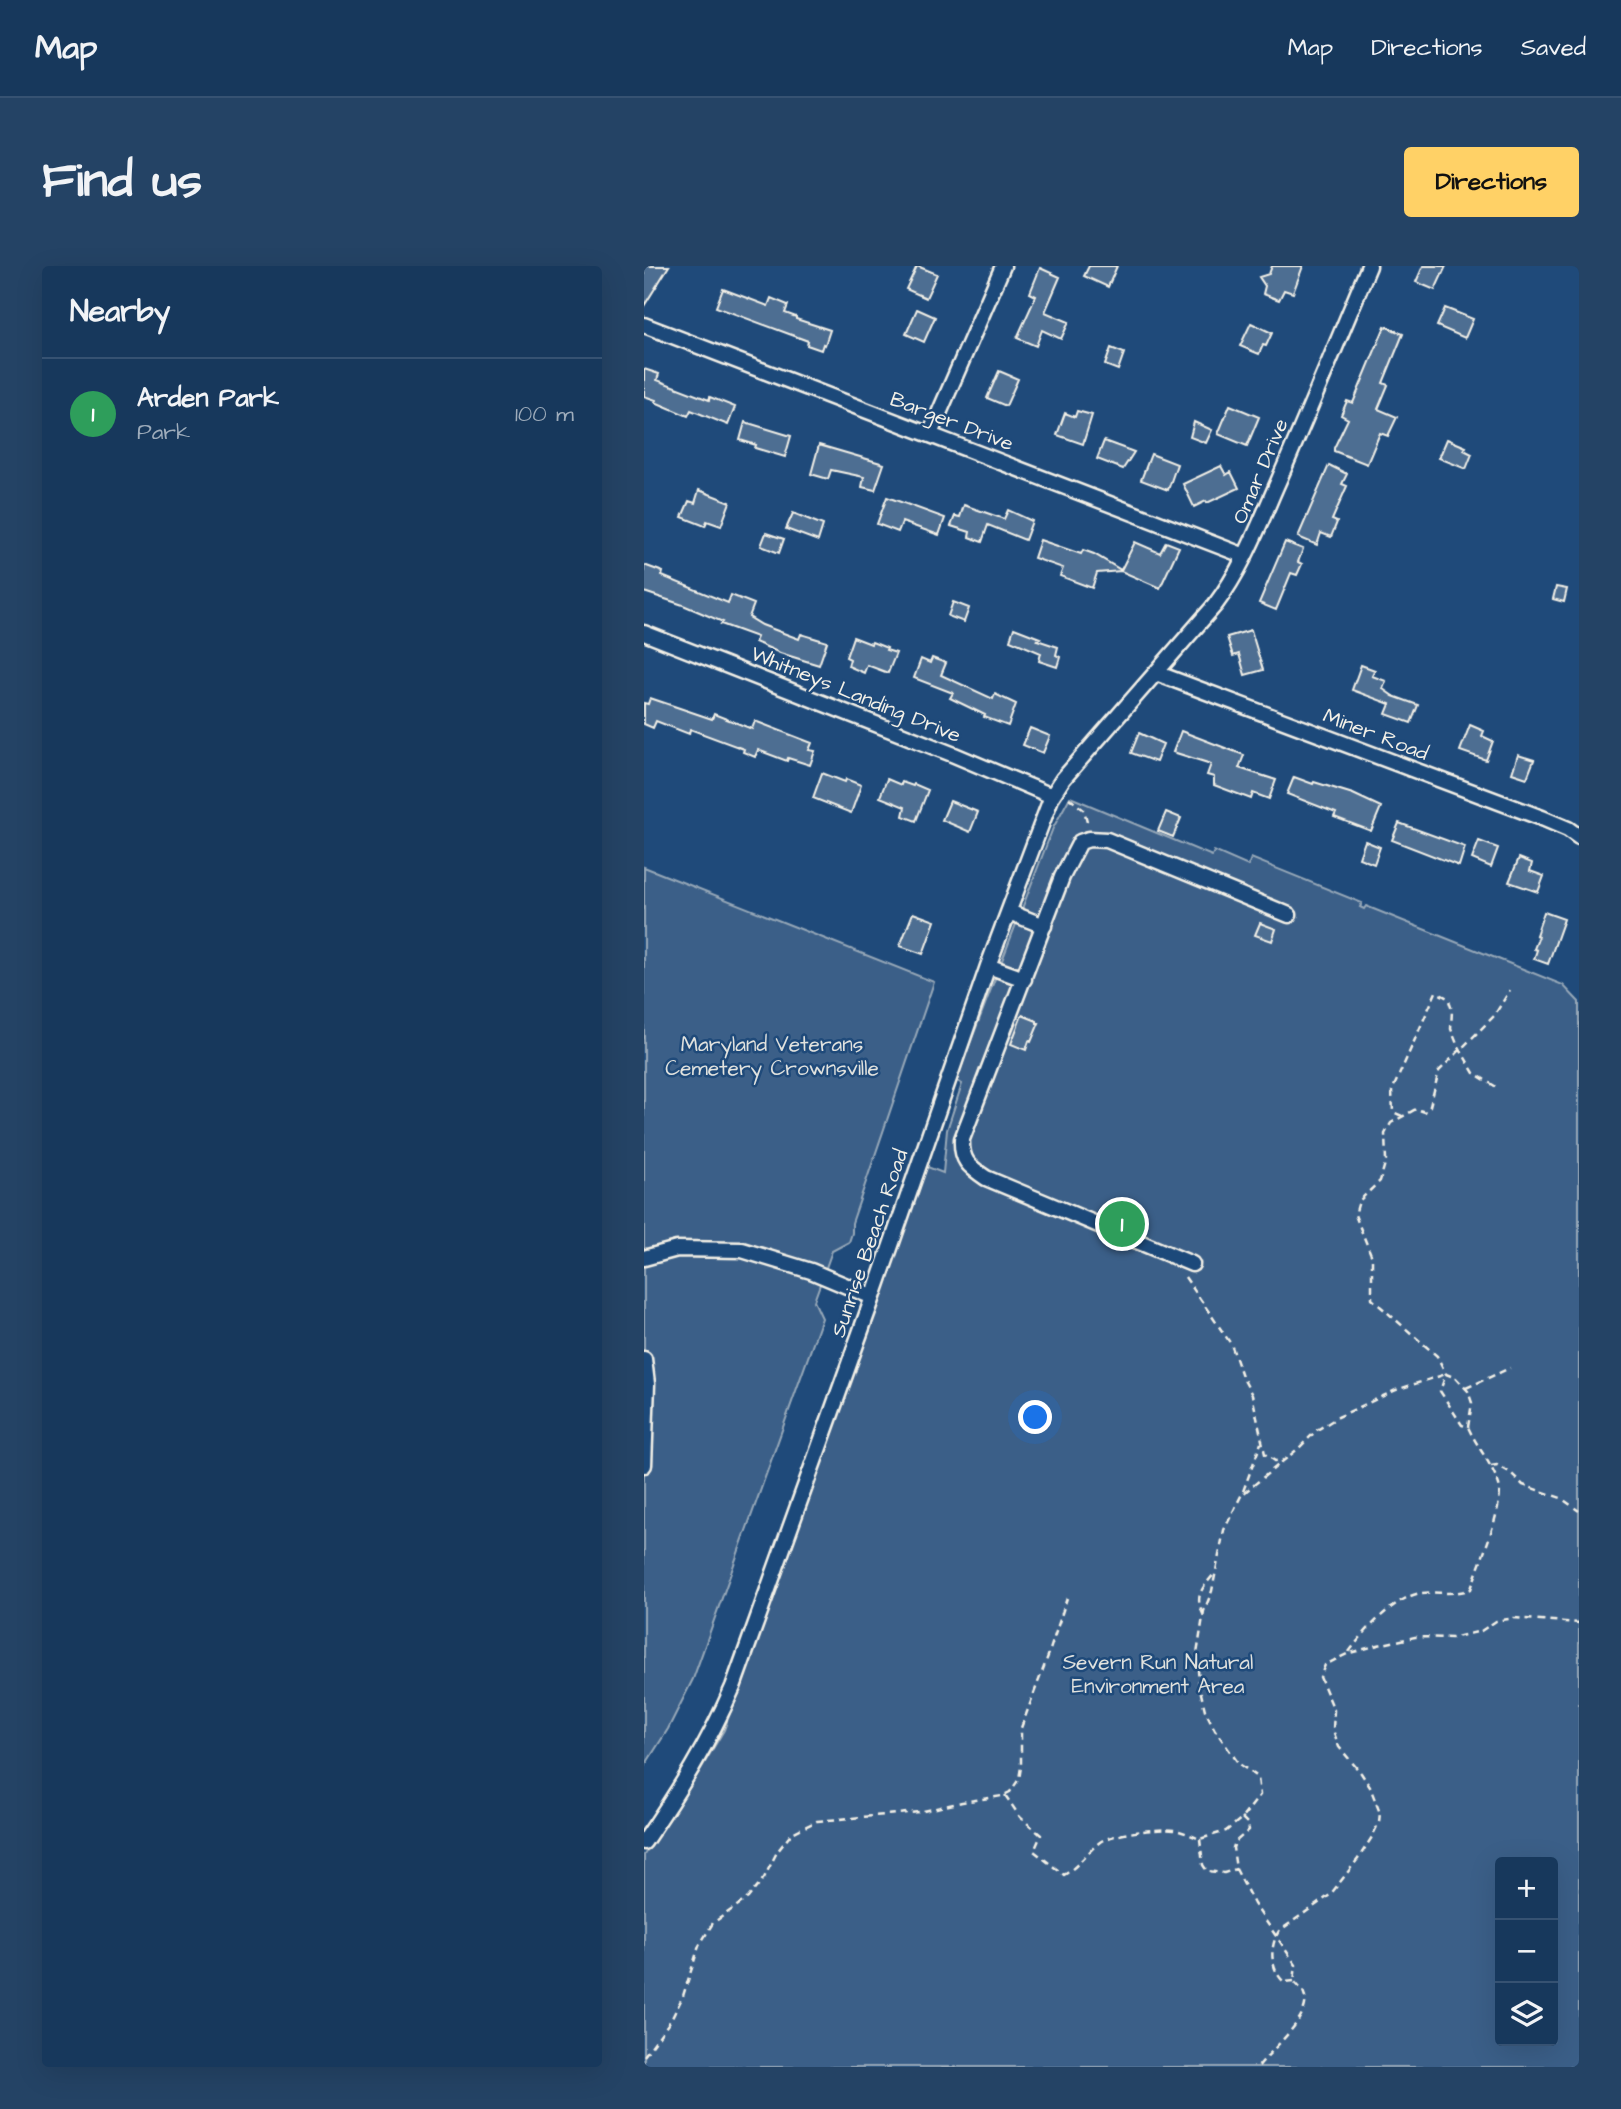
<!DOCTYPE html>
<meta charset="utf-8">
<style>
:root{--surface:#17385c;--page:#244365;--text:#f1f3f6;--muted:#9eacbb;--line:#365272;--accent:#ffd166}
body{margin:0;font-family:"Architects Daughter",sans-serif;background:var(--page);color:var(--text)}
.controls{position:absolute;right:21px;bottom:21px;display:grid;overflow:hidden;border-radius:7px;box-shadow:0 7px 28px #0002}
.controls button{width:63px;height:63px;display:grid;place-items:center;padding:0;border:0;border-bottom:2px solid var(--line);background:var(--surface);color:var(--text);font:35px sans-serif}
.you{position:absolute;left:392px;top:1152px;width:24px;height:24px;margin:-18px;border:5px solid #fff;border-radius:50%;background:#1a73e8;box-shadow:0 0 0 10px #1a73e833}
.badge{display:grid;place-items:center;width:46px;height:46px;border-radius:50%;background:var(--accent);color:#fff;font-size:23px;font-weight:700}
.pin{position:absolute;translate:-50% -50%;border:4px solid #fff;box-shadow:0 2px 7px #0006}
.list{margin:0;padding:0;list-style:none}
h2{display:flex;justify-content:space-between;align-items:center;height:91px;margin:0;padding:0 28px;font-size:30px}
h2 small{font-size:23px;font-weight:400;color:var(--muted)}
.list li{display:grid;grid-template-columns:46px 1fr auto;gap:21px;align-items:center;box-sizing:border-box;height:112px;padding:0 28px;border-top:2px solid var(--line)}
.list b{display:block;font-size:26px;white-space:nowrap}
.list p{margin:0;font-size:23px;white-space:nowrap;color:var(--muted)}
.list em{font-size:23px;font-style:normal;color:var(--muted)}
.icon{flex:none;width:38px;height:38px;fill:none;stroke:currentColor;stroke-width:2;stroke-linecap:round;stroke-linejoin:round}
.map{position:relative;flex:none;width:935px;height:1801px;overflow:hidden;border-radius:7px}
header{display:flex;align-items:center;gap:42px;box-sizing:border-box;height:98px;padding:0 35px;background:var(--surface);border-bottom:2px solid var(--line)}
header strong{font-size:33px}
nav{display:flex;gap:38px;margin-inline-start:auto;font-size:24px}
.intro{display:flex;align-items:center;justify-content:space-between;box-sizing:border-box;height:168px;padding:0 42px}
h1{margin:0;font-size:49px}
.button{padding:18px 32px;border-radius:7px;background:var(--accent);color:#111;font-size:24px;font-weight:700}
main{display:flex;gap:42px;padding:0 42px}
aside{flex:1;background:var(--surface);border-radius:7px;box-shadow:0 7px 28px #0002}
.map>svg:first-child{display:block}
.green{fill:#3a5f88;stroke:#97a8b8;stroke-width:2;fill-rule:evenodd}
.building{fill:#4d6e92;stroke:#f4f1e8;stroke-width:2}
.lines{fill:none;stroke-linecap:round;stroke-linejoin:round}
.minor-casing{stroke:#f4f1e8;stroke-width:19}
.path{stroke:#f4f1e8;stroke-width:2.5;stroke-dasharray:7 5;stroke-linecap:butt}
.minor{stroke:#1f4a7a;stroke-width:14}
.labels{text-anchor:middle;stroke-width:5;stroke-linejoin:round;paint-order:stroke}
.street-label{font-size:21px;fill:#f4f1e8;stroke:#1f4a7a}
.park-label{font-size:21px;fill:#e1e2de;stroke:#1f4a7a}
</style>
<header>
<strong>Map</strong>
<nav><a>Map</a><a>Directions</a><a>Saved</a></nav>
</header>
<div class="intro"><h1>Find us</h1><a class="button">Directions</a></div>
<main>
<aside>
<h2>Nearby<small></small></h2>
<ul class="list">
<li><span class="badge" style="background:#2e9e5b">1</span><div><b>Arden Park</b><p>Park</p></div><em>100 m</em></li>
</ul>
</aside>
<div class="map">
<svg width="935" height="1801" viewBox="0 0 935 1801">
<rect width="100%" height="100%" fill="#1f4a7a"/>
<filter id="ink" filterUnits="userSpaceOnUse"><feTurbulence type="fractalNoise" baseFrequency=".0143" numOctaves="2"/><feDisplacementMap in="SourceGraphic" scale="14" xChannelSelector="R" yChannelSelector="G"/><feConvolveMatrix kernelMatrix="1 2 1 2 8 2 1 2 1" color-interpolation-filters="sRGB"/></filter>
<g filter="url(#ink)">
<path class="green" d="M426,531L568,590L570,585L604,600L607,592L718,637L716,641L720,643L722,640L919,719L935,736V1801H0V1589L57,1503L80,1464L281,900L299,907L303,864L318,818L312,814L409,562ZM856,1596H909V1775H856Z
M0,601L290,716L208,957V967L205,976L188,985L170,1035L178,1052L49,1413L24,1463L0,1501Z"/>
<path class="building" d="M0,0H25L0,40Z
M273,0L293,8L282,32L262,23Z
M445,0H473L464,21L440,10Z
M628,0H659L649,27L640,24L635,34L619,28L621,20L615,11L625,8Z
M779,0H802L791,24L772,16Z
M396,2L416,11L401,46L425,56L417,73L398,64L392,80L373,72L392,30L386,27Z
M79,23L124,40L127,32L144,39L141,47L152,51V53L186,64L181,79L179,78L177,84L163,79L164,75L72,41Z
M801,42L829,53L821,72L793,60Z
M273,43L291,51L280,76L262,68Z
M607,57L628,67L622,80L619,79L615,88L596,80Z
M741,60L759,68L739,117L744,119L734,143L753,151L744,170L736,167L723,198L690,185V182L704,153L697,149L703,135L709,137Z
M467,82L480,87L474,104L461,99Z
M0,103L15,108L13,114L65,134L66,131L91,141L84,159L47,144L44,150L11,136L12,134L0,130Z
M355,105L374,113L362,140L343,132Z
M586,139L615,151L603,180L574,168Z
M433,145L448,149L439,178L413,169L421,147L431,151Z
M101,156L147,170L141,191L111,182L112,179L96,174Z
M550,156L568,164L562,177L546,171Z
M803,173L822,181L820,184L828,188L822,203L795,192Z
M460,175L490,186L479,203L453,193Z
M175,179L240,198L231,224L218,221L220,211L187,204L184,213L167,208Z
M507,188L533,198L524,224L497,214Z
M685,199L703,208L698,218L703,220L688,254L693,256L687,271L677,267L673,279L654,271Z
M577,200L582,209L587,206L595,222L563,237L562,235L550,241L539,218Z
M55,224L86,236L77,260L63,255L61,260L38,251L45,235L51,237Z
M243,231L301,252L295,269L258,256L254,266L233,258Z
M320,239L360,253L364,244L388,255L381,274L344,259L338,276L325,271L326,266L307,260L311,250L316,251Z
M149,247L179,259L174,275L142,263Z
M122,267L140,273L135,287L117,280Z
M396,274L437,288L439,284L450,288L477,304L491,276L516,287L522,276L535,281L516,322L477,305L453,307L448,322L416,310L419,302L390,292Z
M641,276L659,283L654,296L658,298L653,309L647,307L632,344L615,337Z
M0,299L19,306L18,310L84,337L87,329L110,338L105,351L118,359L155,373L157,368L183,376L175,399L136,387L111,376L113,371L77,358L79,356L39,339L0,326Z
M912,321L923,323L920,336L909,333Z
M309,336L325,342L320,356L304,350Z
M370,362L396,372L393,374L414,381L412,389L416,391L413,401L395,395L397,387L366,374Z
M607,364L619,404L601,409L595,388L589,390L583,371Z
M209,371L227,378L228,376L243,382L242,384L252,387L244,407L223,399L220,407L204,400L206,393L202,391Z
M288,392L302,397L297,409L349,433L351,428L372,438L364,460L340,451L341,449L306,432L309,427L270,412L277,393L286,397Z
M717,399L731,404L728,410L742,415L739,423L749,430L774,439L767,457L742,448L746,438L708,424Z
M6,432L68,453L70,448L108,463L111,455L168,477L165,484L171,485L166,499L144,492L143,495L114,484L111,491L99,486L100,483L46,463L45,468L12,455L9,462L0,458V437L4,438Z
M826,459L840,465L838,470L849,475L842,494L816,485Z
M386,462L406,470L399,487L379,479Z
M537,465L600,489L595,502L632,514L625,533L609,527L607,533L570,519V511L563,509L567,498L529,486Z
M495,467L519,478L512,496L487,487Z
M874,489L890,494L883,512L868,507Z
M178,507L201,516L202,513L217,519L207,547L169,532Z
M650,511L669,518L670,516L709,528L737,541L727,565L690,551L692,547L643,528Z
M243,513L257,519L258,516L269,520L270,518L284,524L272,555L259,550L261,541L236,531Z
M306,535L334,546L326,566L298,554Z
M522,546L537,552L529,571L514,565Z
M755,557L821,581L815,600L748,574Z
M721,575L736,581L730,598L715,592Z
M835,575L854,582L847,601L828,593Z
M875,592L888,597L886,605L900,610L894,626L865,616Z
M900,646L920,653L904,698L890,693L893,684L890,683L895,670L892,669Z
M269,647L291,655L279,688L256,680Z
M616,657L632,663L628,675L611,669Z
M378,749L393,755V757H395L387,776L385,775L382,784L367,778Z"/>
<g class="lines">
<defs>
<path id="minor" d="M0,59L601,290
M286,168L359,0
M0,367L308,488L408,530
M512,407L898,552L924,563L935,571
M365,646L400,660
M344,700L380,713
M0,992L33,983L98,984L167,1005L229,1031
M548,998L342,912C324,900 317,894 318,873L418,611L436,576L445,573L463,574L645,649
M0,1093L3,1118L0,1199
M0,1576C35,1525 64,1478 89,1421L229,1031L344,700L408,530L419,513L571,339C599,302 615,259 634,216C665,145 695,72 725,0"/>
</defs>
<use href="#minor" class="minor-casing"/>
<path class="path" d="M425,532L440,544L444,559
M758,850L749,846L748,825L792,726L804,732L808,744L807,763L813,778L830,807L854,822
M541,1011L587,1078L598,1110L608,1129L621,1188L631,1195L639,1194
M822,1122L866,1102
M824,1161L828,1137L824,1125L812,1112L802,1108L793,1090L728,1033V991L711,949L715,935L736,915L742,894L741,868L747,857L772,843L781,846L786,840L795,805L850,750L866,724
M847,1200L853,1199L867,1207L879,1219L917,1232L935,1245
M600,1227L655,1182L673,1164L694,1151L752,1124L802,1108
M559,1348C550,1329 558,1323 570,1308
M705,1386C720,1366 750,1331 777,1327C795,1325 809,1330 827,1323C834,1301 861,1238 855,1219C848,1198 833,1181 824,1161L818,1159L796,1125L802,1108
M361,1529L376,1551L397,1569L390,1585L420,1609C436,1599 443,1586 456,1576C469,1567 515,1562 530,1564C539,1565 548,1570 556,1573L582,1565L598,1552L616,1529L614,1511L595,1498L571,1464L561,1444L555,1419L553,1388L560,1345L568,1325L580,1264L598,1228L617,1177
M598,1552L604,1558L605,1564L591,1576L589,1582L592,1603L610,1638L652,1699L650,1715C653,1719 659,1724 660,1728C670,1750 625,1785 614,1801
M556,1573L559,1599L563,1605L580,1607L592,1603
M650,1715L640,1716C626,1703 625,1681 635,1665L686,1629L714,1593L728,1571L735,1556L736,1547L726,1521L717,1507L695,1481L689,1464L690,1444L676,1411L681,1399L703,1388L734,1379L771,1371L808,1372L837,1365L852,1355L870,1352L935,1357
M0,1790L27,1754L39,1730L55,1680L69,1657L104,1632L120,1612L133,1586L148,1567L173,1555L275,1546L318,1536L358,1530L366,1526L375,1513L377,1501V1462L404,1390L423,1332"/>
<use href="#minor" class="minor"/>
</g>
</g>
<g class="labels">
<g class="street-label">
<text transform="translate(308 155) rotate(21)" y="7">Barger Drive</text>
<text transform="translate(616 205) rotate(-67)" y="7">Omar Drive</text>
<text transform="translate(212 428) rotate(22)" y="7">Whitneys Landing Drive</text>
<text transform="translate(732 468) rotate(21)" y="7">Miner Road</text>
<text transform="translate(225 977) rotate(-71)" y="7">Sunrise Beach Road</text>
</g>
<g class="park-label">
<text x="128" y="785">Maryland Veterans<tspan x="128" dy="24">Cemetery Crownsville</tspan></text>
<text x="514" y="1403">Severn Run Natural<tspan x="514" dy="24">Environment Area</tspan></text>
</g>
</g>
</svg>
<div class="controls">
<button>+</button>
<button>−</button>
<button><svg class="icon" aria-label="layers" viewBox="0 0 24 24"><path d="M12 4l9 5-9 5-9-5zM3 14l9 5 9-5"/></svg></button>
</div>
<div class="you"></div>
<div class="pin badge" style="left:478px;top:958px;background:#2e9e5b">1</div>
</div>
</main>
